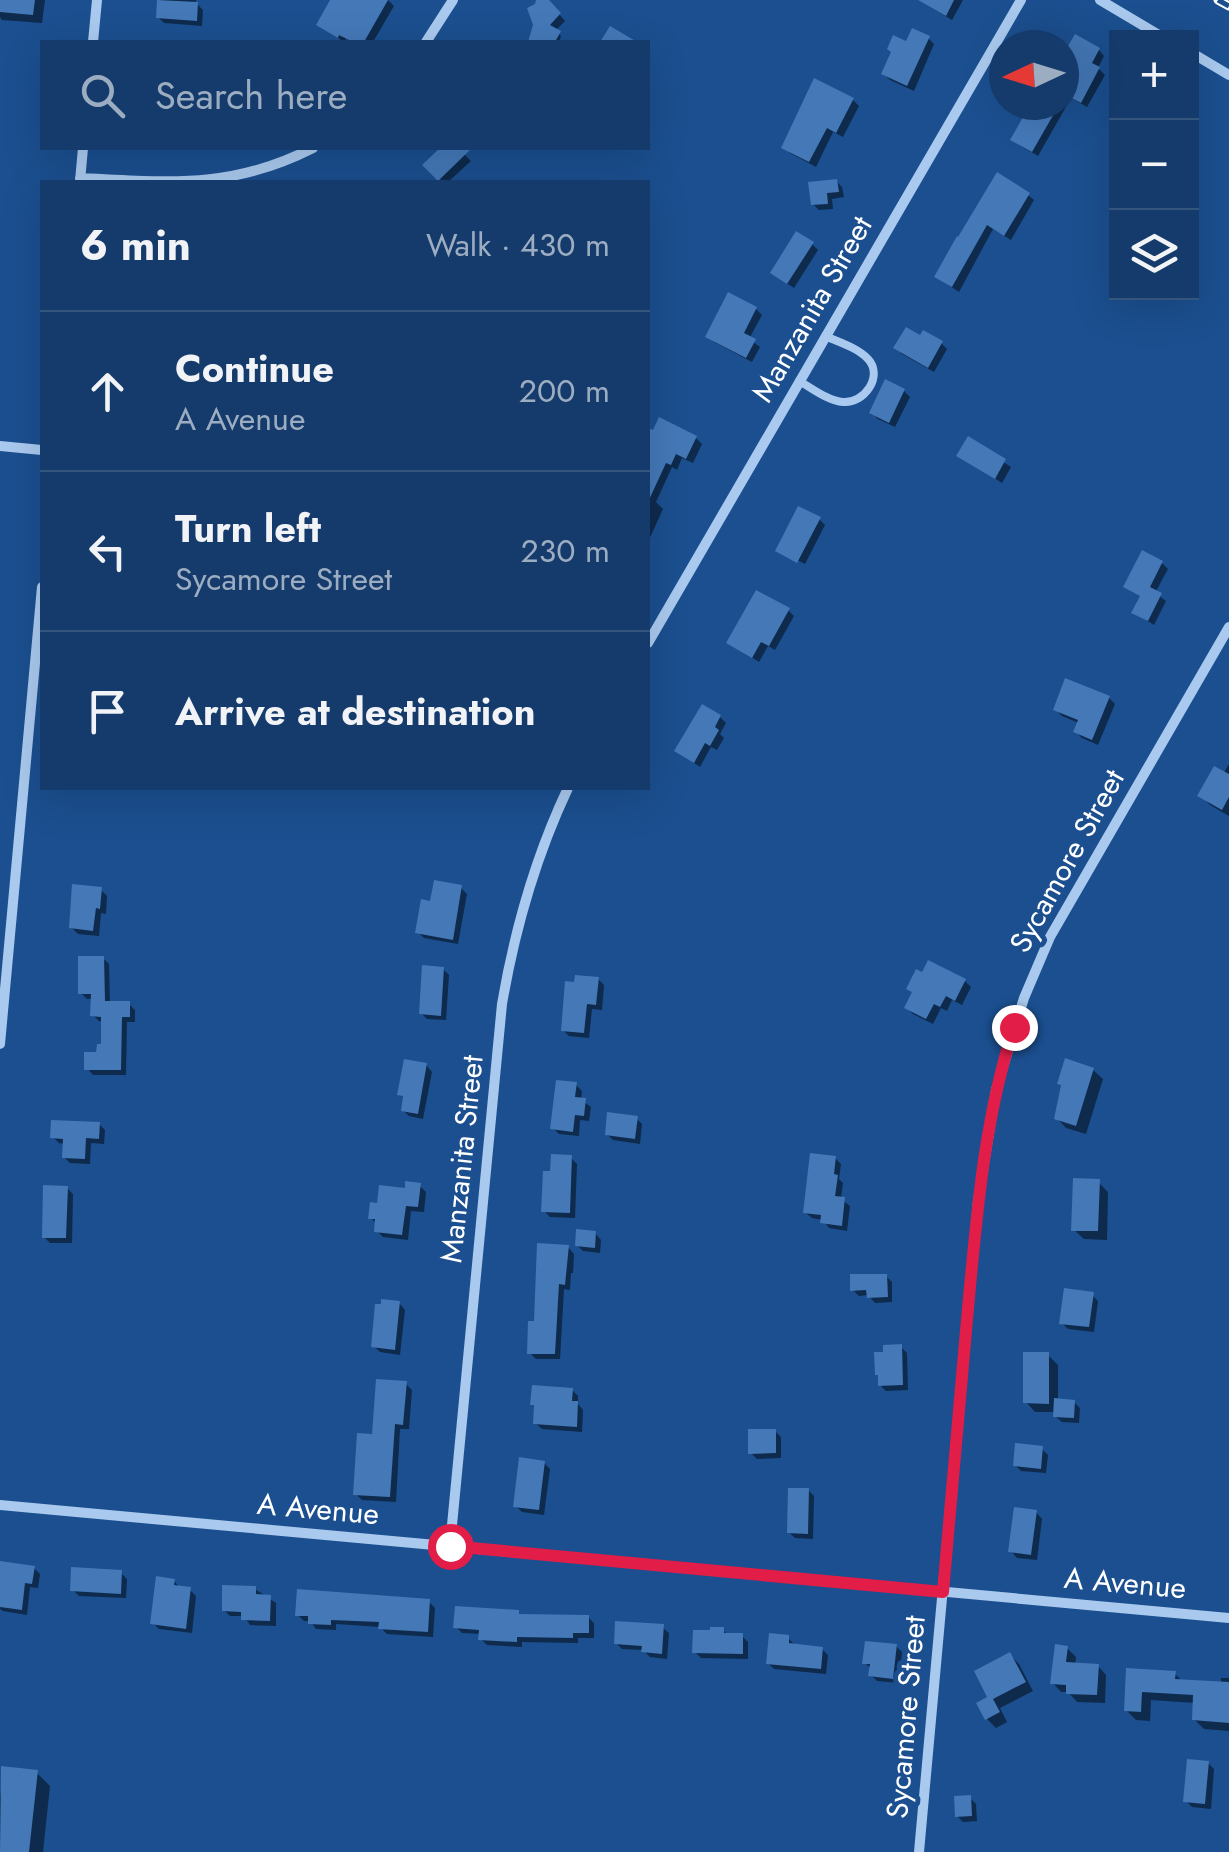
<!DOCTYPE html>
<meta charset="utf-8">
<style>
:root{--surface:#143b6b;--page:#1d4271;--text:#f1f3f6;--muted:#9dadc1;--line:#33557e}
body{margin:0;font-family:Jost,sans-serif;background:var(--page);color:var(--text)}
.controls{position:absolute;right:30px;top:30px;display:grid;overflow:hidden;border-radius:0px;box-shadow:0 10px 40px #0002}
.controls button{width:90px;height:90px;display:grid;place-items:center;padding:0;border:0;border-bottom:2px solid var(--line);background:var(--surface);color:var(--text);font:50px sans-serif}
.compass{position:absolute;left:989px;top:30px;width:90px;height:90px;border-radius:50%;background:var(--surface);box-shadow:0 10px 40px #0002;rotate:266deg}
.stop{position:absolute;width:30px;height:30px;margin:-22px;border:8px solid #e11d48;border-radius:50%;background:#fff}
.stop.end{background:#e11d48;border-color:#fff;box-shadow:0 2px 10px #0008}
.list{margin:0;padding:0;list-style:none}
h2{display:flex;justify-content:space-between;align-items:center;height:130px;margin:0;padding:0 40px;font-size:42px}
h2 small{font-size:32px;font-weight:400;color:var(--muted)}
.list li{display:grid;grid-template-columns:65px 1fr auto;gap:30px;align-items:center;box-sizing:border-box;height:160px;padding:0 40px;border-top:2px solid var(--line)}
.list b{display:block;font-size:38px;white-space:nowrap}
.list p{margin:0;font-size:32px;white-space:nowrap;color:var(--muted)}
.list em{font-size:32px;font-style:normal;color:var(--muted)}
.icon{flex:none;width:55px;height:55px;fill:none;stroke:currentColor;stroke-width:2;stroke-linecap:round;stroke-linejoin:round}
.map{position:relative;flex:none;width:1229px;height:1852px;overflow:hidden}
.search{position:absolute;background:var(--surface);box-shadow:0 10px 40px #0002;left:40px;top:40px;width:610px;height:110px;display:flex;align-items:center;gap:25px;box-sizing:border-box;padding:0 35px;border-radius:0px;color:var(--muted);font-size:38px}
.panel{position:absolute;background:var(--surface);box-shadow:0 10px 40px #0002;left:40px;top:180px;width:610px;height:610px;border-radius:0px}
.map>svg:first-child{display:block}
.shadow{fill:#0007}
.building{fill:#4478b7}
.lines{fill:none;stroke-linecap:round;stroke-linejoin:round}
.service{stroke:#a9c9ee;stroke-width:8}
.minor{stroke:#a9c9ee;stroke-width:10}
.rail-casing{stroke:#fff;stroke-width:9}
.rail{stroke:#1b4f8f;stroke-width:5;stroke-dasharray:15;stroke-linecap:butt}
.route{stroke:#e11d48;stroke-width:12}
.labels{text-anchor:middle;stroke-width:10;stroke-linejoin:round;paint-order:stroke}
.street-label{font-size:30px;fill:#fff;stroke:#1b4f8f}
</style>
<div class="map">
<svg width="1229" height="1852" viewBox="0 0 1229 1852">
<rect width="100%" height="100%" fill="#1b4f8f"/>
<path class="shadow" d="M0,0H45L42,23L2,20L0,17Z
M160,0H196V3L203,10L202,26L164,23L158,17Z
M333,0H388L394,6L373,42H352L346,39L344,42L319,25Z
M539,0H547L565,21L555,31L561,36L559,42H531Z
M919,0H963L952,20Z
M928,38L934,44L914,91L890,80L884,74Z
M1099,50L1104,56L1098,68L1105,75L1087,107L1071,98L1038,156L1019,145L1013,140L1033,105H1064V58Z
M853,100L859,106L843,137L833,132L816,167L790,153L785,147Z
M1192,131L1199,138L1192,151Z
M443,148H458L471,161L448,182H443L426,165Z
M836,181L842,187L844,197L832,199L833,209L819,210L813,204Z
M1028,195L1034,200L1011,240L993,229L959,292L937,277L958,239Z
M812,244L818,250L794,288L779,278Z
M756,309L762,315L749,339L760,347L752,362L714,342L708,337Z
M941,343L947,349L934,372L902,354L896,348Z
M904,391L910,397L895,427L878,419L872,413Z
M648,431L696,438L702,444L693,463L682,458L677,470L672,467L656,502L663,509L648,542Z
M969,440L1011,467L1002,483L959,455Z
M819,519L825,525L805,564L782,552Z
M1162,563L1168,569L1155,593L1166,601L1154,625L1134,612L1142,597L1126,586Z
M788,610L794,616L775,650L768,646L759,662L730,643Z
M1109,698L1115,704L1098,745L1082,738L1076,732L1079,723L1062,716L1056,710Z
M720,717L726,723L720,734L724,738L717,750L711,747L700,767L677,751Z
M1229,764V816L1210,805L1200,795L1223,774Z
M461,888L467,894L458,944L424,938L418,932L432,904Z
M101,890L107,896L106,914L101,913L99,936L78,934L72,928Z
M103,958L109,964L110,1004H129L135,1010V1022H127L126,1075H93L87,1068L103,1046L104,1022L99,1021L93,1015L94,999H87L81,993Z
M443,969L449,975L446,1020L427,1019L421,1013Z
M598,979L604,985L602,1010L592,1009L589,1038L569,1036L563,1030Z
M965,981L971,987L962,1005L952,1000L947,1011L941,1008L933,1024L913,1014L907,1008Z
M426,1065L432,1072L423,1119L409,1116L403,1110L405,1099L400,1094Z
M1093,1070L1103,1079L1086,1134L1066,1128L1057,1118Z
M576,1085L582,1091L581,1100L591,1107L589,1121L580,1120L579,1136L559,1134L553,1128Z
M636,1118L642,1124L640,1144L613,1140L607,1134Z
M99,1124L105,1130L104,1144L91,1143L90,1164L70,1163L64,1157L65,1144L59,1143L53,1137Z
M571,1158L577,1164L575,1218L550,1217L544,1211L552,1173Z
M835,1158L841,1164L839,1179L843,1183L841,1199L850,1206L847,1231L829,1228L823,1220L812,1218L805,1212Z
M1098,1182L1108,1192L1107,1240L1084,1239L1074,1230Z
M420,1186L426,1192L424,1212L411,1211L408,1240L383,1237L377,1231V1224L371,1218L407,1191Z
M67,1188L73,1194L72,1243H50L44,1237Z
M595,1233L601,1240L600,1253L583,1251L577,1245Z
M568,1247L574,1254L573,1273H571L570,1290L564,1289L560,1359H536L530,1353L537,1324Z
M886,1276L892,1282V1302L875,1303L868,1295L859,1296L853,1290Z
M1092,1295L1098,1301L1094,1332L1068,1329L1062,1323Z
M399,1303L405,1310L400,1355L380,1352L374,1346Z
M901,1347L907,1353L908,1390L886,1391L880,1385Z
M1048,1355L1058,1365V1401L1074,1402L1080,1408L1079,1423L1062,1422L1055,1416L1056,1412H1035L1026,1402Z
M406,1384L412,1390L409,1429H400L396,1502L362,1500L356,1494L374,1437Z
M572,1390L578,1396V1404L583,1410L582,1432L542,1429L535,1423Z
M775,1431L781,1437V1458L757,1459L751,1453Z
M1042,1449L1048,1455L1046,1473L1021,1471L1015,1465Z
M544,1463L550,1469L544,1515L522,1512L516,1506Z
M808,1490L814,1496L813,1539L795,1538L789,1532Z
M1036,1512L1042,1519L1037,1560L1017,1558L1011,1551Z
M34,1568L40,1574L38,1588L30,1587L27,1615L3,1611L0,1609V1578Z
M121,1573L127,1579L126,1598L79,1596L73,1590Z
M174,1581L181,1589L190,1590L196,1596L192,1633L159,1629L153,1623Z
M255,1589L276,1603V1626L250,1625L244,1616H230L224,1610Z
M429,1602L435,1608L433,1637L387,1634L380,1627L336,1624V1630L316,1629L310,1621H304L298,1615Z
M518,1613L522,1617H588L594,1623V1638H578V1643L522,1642V1647L487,1645L481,1639V1634L462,1633L456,1627Z
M662,1627L669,1633L667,1659L650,1657L643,1650L622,1649L616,1643Z
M723,1630L729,1636H742L748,1642V1659L701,1658L695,1652Z
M788,1638L794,1644L822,1649L828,1655L826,1674L774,1669L768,1663Z
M896,1646L902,1652L899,1683L877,1681L871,1675L872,1669L865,1663Z
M1067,1648L1076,1657L1075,1665L1098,1666L1106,1675L1105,1703L1077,1702L1068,1692H1061L1053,1683Z
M1010,1655L1019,1664L1033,1691L1000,1708L1007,1722L996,1728L987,1719L991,1698Z
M1129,1671L1175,1674L1183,1682L1221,1684V1678H1229V1731L1204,1729L1194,1719L1195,1703L1151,1700L1150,1721L1136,1720L1126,1710Z
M1208,1763L1214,1769L1211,1809L1192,1807L1186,1801Z
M3,1769L37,1773L50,1786L43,1852H0V1798Z
M970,1798L976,1804L977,1821L963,1822L957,1816Z"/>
<path class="building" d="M0,0H35L33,15L0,12Z
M157,0L198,2L197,21L156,18Z
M330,0H388L364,42H353L339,35L338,38L316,25Z
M536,0H549L561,13L550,25L561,31L555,42H528L533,25L527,8L535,4Z
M918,0H954L946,16Z
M610,26L637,42H600Z
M912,28L930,36L907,86L881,74L891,52L887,49L893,35L906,41Z
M1075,34L1100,48L1092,63L1100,67L1081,103L1064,94V53Z
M814,78L854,98L836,133L827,128L809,162L781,148Z
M1030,105H1059L1032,152L1010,140Z
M440,148H472L438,181L422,165Z
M997,172L1030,193L1004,236L987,225L952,287L934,277L957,236L958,237Z
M837,179L839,192L827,193L828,204L811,205L808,182Z
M796,231L814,242L787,284L770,273Z
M728,292L757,307L744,333L756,339L746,358L705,337Z
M906,327L920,335L923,330L943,341L928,368L893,348Z
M885,379L905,389L889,423L869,413Z
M659,417L697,436L686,459L676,454L671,465L666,463L648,502V428L653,430Z
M968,436L1006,459L995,479L956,456Z
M798,506L821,517L797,563L775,551Z
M1142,550L1163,561L1150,587L1162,593L1148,621L1131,613L1140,596L1123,587Z
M756,590L790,608L769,646L761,642L752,658L726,643Z
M1065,678L1110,696L1092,740L1073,732L1078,720L1053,710Z
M702,704L721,715L715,727L719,730L710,746L705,743L694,763L674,751Z
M1214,766L1229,774V797L1222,810L1197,796Z
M434,880L462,885L453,940L415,933L421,899L430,901Z
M72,884L102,887L100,909L96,908L93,931L69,928Z
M78,956H104L105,1001H130V1017H122L121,1070H84V1052H96L97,1044H101V1017L90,1016L91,994H78Z
M928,960L966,979L955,1001L946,996L940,1007L934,1004L926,1019L904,1008L912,992L906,989L916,969L922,972Z
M422,965L444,967L441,1016L419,1014Z
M575,975L599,977L596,1005L587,1004L584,1033L561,1031L565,981L574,982Z
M1065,1058L1094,1068L1076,1126L1054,1119L1061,1085L1057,1084Z
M404,1059L427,1063L418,1114L401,1111L403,1096L397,1095Z
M556,1080L577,1082L575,1097L586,1098L584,1116L575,1115L573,1132L550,1129Z
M607,1112L638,1116L635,1139L605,1135Z
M51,1120L100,1122L99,1139L86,1138L85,1159L62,1158L63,1139L50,1138Z
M810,1153L836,1156L834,1174L838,1175L835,1196L845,1197L842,1226L820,1223L821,1215L803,1213Z
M551,1154L572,1155L570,1213L541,1212L543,1171H550Z
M1073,1178L1100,1179L1098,1231H1071Z
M405,1181L421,1183L418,1207L406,1206L402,1235L374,1232L375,1219H368L370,1202L377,1203L379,1185L405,1188Z
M43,1185L68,1186L66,1238H42Z
M576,1229L596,1231L595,1248L575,1246Z
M537,1243L569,1245L565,1285L559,1284L555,1354H527L528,1321H534Z
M850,1274H887L888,1297L867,1298L866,1290L850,1291Z
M1064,1288L1094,1292L1089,1327L1059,1324Z
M381,1299L400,1301L395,1350L371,1347L375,1304H381Z
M902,1344L903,1385L878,1386V1375H875L874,1352H883V1345Z
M1023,1352H1049V1404L1023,1403Z
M376,1379L407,1381L403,1425L395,1424L390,1497L353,1495L357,1433L372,1434Z
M532,1385L573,1388L572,1401H578L577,1427L533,1424L534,1405H530Z
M1054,1398L1075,1400L1074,1418L1053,1417Z
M748,1429H776V1453L748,1454Z
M1015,1443L1043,1446L1041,1469L1013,1466Z
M519,1457L545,1461L539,1510L513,1507Z
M788,1488H809L808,1534L787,1533Z
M1014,1507L1037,1510L1031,1555L1008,1552Z
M0,1561L35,1566L32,1584L25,1583L22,1610L0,1607Z
M71,1567L122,1570L121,1594L70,1591Z
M156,1576L175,1579L174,1585L191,1587L186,1629L150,1624Z
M222,1585L256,1586V1594L271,1595L270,1621L241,1620V1612L222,1611Z
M297,1589L430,1599L428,1632L378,1629L379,1622L331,1620V1625L308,1624V1616H295Z
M455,1606L519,1610V1614L589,1615V1633H573V1638L517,1637V1642L478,1640L479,1630L453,1628Z
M615,1621L664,1624L662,1654L641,1652L642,1646L614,1644Z
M710,1627H724V1633H743V1654L692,1653L693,1630H710Z
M769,1633L789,1635V1643L823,1647L821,1669L766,1664Z
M865,1641L897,1644L893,1679L868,1676L870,1664H862Z
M1055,1644L1068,1646L1066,1662L1099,1664L1097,1695L1066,1694V1685L1050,1684Z
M1010,1652L1026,1682L993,1699L1000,1712L985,1720L976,1703L987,1697L974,1671Z
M1126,1668L1176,1671L1175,1679L1229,1682V1723L1192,1720L1193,1695L1142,1692L1141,1712L1124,1711Z
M1187,1759L1209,1761L1205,1804L1183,1802Z
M1,1766L38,1770L29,1852H0Z
M971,1795L972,1816L955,1817L954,1796Z"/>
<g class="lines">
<path class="service" d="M799,381C812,388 828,401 843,402C864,404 884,376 868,359C858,348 839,342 825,336"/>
<path class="minor" d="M1100,0L1164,38
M93,42L97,0
M426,42L453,0
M1192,53L1229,75
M80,178C169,182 230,190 313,148
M80,181L83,148
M0,446L42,450
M648,643L1021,0
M0,1044L42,587
M0,1505L1229,1618
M450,1546L502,1004C515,928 535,858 568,788
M919,1852L978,1201L996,1090L1024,998L1050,937L1229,627"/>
<defs>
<path id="rail" d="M1218,0L1229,6"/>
</defs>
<use href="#rail" class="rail-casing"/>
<use href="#rail" class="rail"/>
</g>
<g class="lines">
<path class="route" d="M450,1546L943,1592C952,1497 960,1402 968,1308C977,1213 984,1119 1014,1027"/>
</g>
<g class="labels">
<g class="street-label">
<text transform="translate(812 309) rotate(-60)" y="10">Manzanita Street</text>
<text transform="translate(1067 861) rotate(-61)" y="10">Sycamore Street</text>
<text transform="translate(462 1159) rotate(-84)" y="10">Manzanita Street</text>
<text transform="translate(318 1509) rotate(5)" y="10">A Avenue</text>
<text transform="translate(1125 1583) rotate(5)" y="10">A Avenue</text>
<text transform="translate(906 1717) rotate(-85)" y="10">Sycamore Street</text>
</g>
</g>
</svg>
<div class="controls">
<button>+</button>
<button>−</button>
<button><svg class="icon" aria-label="layers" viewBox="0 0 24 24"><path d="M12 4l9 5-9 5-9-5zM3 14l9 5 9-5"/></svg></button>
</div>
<svg class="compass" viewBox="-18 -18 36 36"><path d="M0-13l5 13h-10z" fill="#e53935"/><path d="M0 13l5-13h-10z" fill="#9dadc1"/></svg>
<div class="stop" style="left:450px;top:1546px"></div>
<div class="stop end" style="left:1014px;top:1027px"></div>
<div class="search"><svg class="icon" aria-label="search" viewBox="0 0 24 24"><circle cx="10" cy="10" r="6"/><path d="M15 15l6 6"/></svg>Search here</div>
<section class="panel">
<h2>6 min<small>Walk · 430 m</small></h2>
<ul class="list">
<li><svg class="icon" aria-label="ahead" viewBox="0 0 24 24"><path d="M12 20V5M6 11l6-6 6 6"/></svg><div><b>Continue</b><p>A Avenue</p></div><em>200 m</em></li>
<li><svg class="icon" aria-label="left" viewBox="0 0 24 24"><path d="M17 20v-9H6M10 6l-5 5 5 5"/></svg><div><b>Turn left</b><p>Sycamore Street</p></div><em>230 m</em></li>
<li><svg class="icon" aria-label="arrive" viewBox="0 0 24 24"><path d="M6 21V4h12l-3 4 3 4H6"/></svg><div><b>Arrive at destination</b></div></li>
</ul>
</section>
</div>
